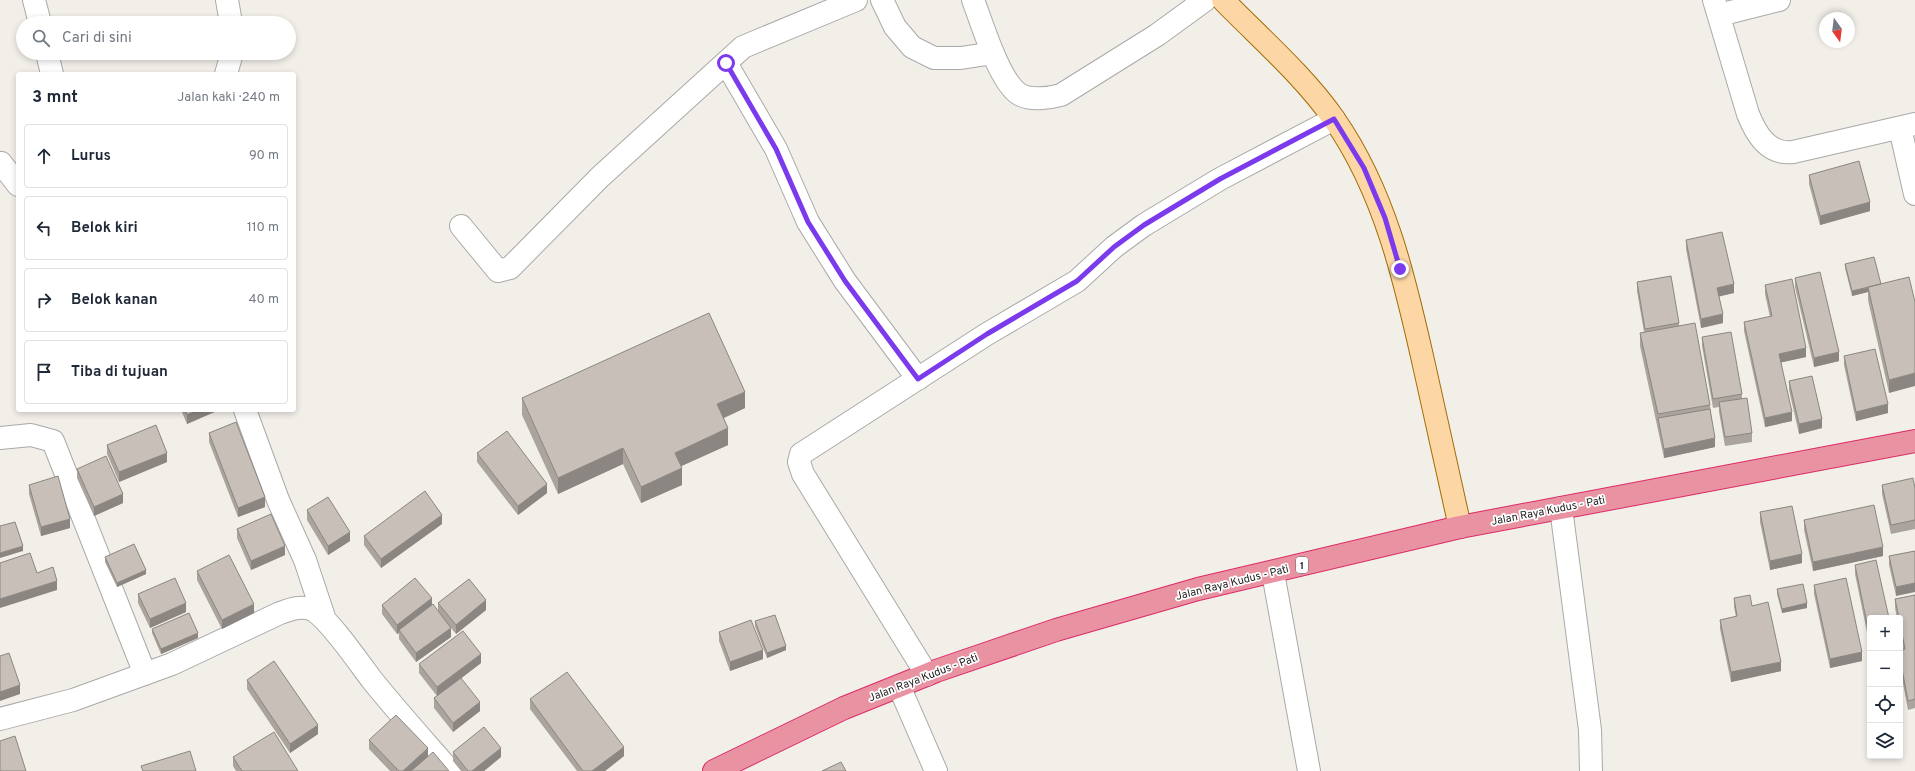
<!DOCTYPE html>
<html lang="id">
<meta charset="utf-8">
<style>
:root{--surface:#fff;--page:#f6f6f7;--text:#1f2937;--muted:#747a83;--line:#e0e1e3}
body{margin:0;font-family:Overpass,sans-serif;background:var(--page);color:var(--text)}
.controls{position:absolute;right:12px;bottom:12px;display:grid;overflow:hidden;border-radius:4px;box-shadow:0 2px 6px #0003}
.controls button{width:36px;height:36px;display:grid;place-items:center;padding:0;border:0;border-bottom:1px solid var(--line);background:var(--surface);color:var(--text);font:20px sans-serif}
.compass{position:absolute;left:1819px;top:12px;width:36px;height:36px;border-radius:50%;background:var(--surface);box-shadow:0 2px 6px #0003;rotate:166deg}
.stop{position:absolute;width:12px;height:12px;margin:-9px;border:3px solid #7c3aed;border-radius:50%;background:#fff}
.stop.end{background:#7c3aed;border-color:#fff;box-shadow:0 1px 4px #0008}
.list{margin:0;padding:0;list-style:none}
h2{display:flex;justify-content:space-between;align-items:center;height:52px;margin:0;padding:0 16px;font-size:17px}
h2 small{font-size:13px;font-weight:400;color:var(--muted)}
.list li{display:grid;grid-template-columns:26px 1fr auto;gap:12px;align-items:center;box-sizing:border-box;height:64px;margin:0 8px 8px;padding:0 8px;border:1px solid var(--line);border-radius:4px}
.list b{display:block;font-size:15px;white-space:nowrap}
.list em{font-size:13px;font-style:normal;color:var(--muted)}
.icon{flex:none;width:22px;height:22px;fill:none;stroke:currentColor;stroke-width:2;stroke-linecap:round;stroke-linejoin:round}
.map{position:relative;flex:none;width:1915px;height:771px;overflow:hidden}
.search{position:absolute;background:var(--surface);box-shadow:0 2px 6px #0003;left:16px;top:16px;width:280px;height:44px;display:flex;align-items:center;gap:10px;box-sizing:border-box;padding:0 14px;border-radius:22px;color:var(--muted);font-size:15px}
.panel{position:absolute;background:var(--surface);box-shadow:0 2px 6px #0003;left:16px;top:72px;width:280px;height:340px;border-radius:4px}
.map>svg:first-child{display:block}
.lines{fill:none;stroke-linecap:round;stroke-linejoin:round}
.minor-casing{stroke:#a9a9a9;stroke-width:24}
.major-casing{stroke:#a06b00;stroke-width:24}
.highway-casing{stroke:#dc2a67;stroke-width:24}
.minor{stroke:#fff;stroke-width:22}
.major{stroke:#fcd6a4;stroke-width:22}
.highway{stroke:#e892a2;stroke-width:22}
.wall{fill:#aba49e}
.shaded-wall{fill:#8b8681}
.building{fill:#c7bfb8;stroke:#8b8681}
.route{stroke:#7c3aed;stroke-width:5}
.labels{text-anchor:middle;stroke-width:3.5;stroke-linejoin:round;paint-order:stroke}
.shield{fill:#fff;stroke:#646464;stroke-width:1}
.shield-label{font-size:10px;font-weight:bold;fill:#222}
.street-label{font-size:11px;fill:#222;stroke:#fff}
</style>
<div class="map">
<svg width="1915" height="771" viewBox="0 0 1915 771">
<rect width="100%" height="100%" fill="#f2efe9"/>
<g class="lines">
<defs>
<path id="minor" d="M34,0L40,23
M227,0L231,23
M882,0L895,27L912,47L934,58H961L993,53
M973,0C982,23 999,81 1019,94C1030,101 1050,98 1061,95L1157,35L1205,0
M1714,0L1748,114C1756,134 1768,155 1793,152L1915,124
M1719,15L1779,0
M47,53L52,74
M726,63L776,149L808,222L845,281L918,379
M226,74L232,53
M1900,128L1915,194
M1,163L18,185
M461,226L498,271L510,268L600,177L743,47L856,0
M245,410L278,500L305,560L325,620
M0,438L31,435L53,441L145,674
M1561,508L1590,730L1591,771
M1273,573L1309,771
M927,675L803,474L799,462L801,454L987,334L1077,281L1114,247L1144,225L1220,179L1334,119
M899,686L936,771
M0,719L73,700L172,664L280,613C291,609 302,605 313,610C330,620 359,663 372,680C397,711 424,741 450,771"/>
<path id="major" d="M1223,0C1260,38 1304,76 1334,119C1385,192 1405,280 1424,365C1436,419 1448,473 1460,527"/>
<path id="highway" d="M714,771L844,708L936,671L1056,630L1198,589L1460,527L1915,441"/>
</defs>
<use href="#minor" class="minor-casing"/>
<use href="#major" class="major-casing"/>
<use href="#highway" class="highway-casing"/>
<use href="#minor" class="minor"/>
<use href="#major" class="major"/>
<use href="#highway" class="highway"/>
</g>
<path class="wall" d="M1809,175L1870,211L1820,225L1809,184Z
M1686,240L1734,293L1719,296L1723,323L1701,328L1686,249Z
M1845,264L1881,284L1909,277L1889,393L1868,300V292L1852,296L1845,268Z
M1795,278L1839,361L1814,367L1795,287Z
M1637,282L1679,323V326L1710,405L1715,447L1664,458L1640,346V333L1644,332L1637,291Z
M1765,285L1806,357L1781,362L1792,421L1765,427L1744,331V322L1770,317L1765,294Z
M1702,337L1742,394V399L1752,433V442L1725,446L1719,412V407L1713,408L1702,346Z
M1844,356L1888,413L1856,421L1844,365Z
M1789,381L1822,428L1799,434L1789,390Z
M522,398L745,408L724,418L728,445L681,466L682,485L641,503L623,464L558,494L522,415Z
M181,410H219L187,424Z
M209,433L265,507L238,517L209,442Z
M107,445L167,462L119,482L107,454Z
M477,453L547,493L518,515L477,462Z
M77,469L123,503L94,516L77,478Z
M29,485L70,528L41,536L29,494Z
M1882,485L1915,488V529L1891,534L1882,494Z
M307,510L350,541L328,555L307,520Z
M1760,512L1802,563L1770,570L1760,522Z
M1804,520L1883,556L1813,571L1804,530Z
M442,524L381,568L364,545V536Z
M237,529L285,555L251,570L237,538Z
M1915,551L1896,596L1889,565V556Z
M105,557L146,574L117,587L105,562Z
M1855,565L1870,618V647L1855,574Z
M197,571L254,613L222,629L197,580Z
M1814,585L1862,661L1830,668L1814,594Z
M1777,589L1807,608L1782,613L1777,594Z
M138,594L186,612L150,628L138,603Z
M1915,595V708L1908,710L1900,668V650L1903,649L1900,633V618H1897L1895,608V599Z
M1734,598L1752,606L1781,671L1731,682L1720,629V620L1736,617L1734,607Z
M438,603L486,610L456,634L447,623L451,637L416,662L399,639V633L397,634L382,614V605H432L438,611Z
M755,621L786,650L767,658L755,626Z
M152,629L198,638L161,654L152,633Z
M719,632L763,659L730,671L719,641Z
M481,663L461,678L480,711L453,732L434,708V698L437,696L419,673V664Z
M247,680L318,734L290,753L247,689Z
M530,699L624,756L605,771H577L530,709Z
M369,740L428,757L449,771H390L369,749Z
M453,752L501,757L484,771H461L453,761Z
M233,757L298,771H236L233,766Z"/>
<path class="shaded-wall" d="M1870,202V211L1820,225V216Z
M1734,284V293L1717,297V288Z
M1868,288V292L1852,296V291Z
M1723,314V323L1701,328V319Z
M1806,348V357L1779,363V354Z
M1839,352V361L1814,367V358Z
M1915,373V386L1889,393V380Z
M745,392V408L717,421V404Z
M1888,404V413L1856,421V412Z
M198,410H219L187,424V415Z
M1792,412V421L1765,427V418Z
M1822,419V428L1799,434V424Z
M728,428V445L675,469V453Z
M1715,438V447L1664,458V449Z
M623,448V464L558,494V478Z
M167,453V462L119,482V472Z
M682,468V485L641,503V487Z
M547,484V493L518,515V506Z
M123,494V503L94,516V507Z
M265,497V507L238,517V508Z
M442,515V524L381,568V559Z
M70,519V528L41,536V527Z
M350,532V541L328,555V546Z
M23,546V551L0,558V553Z
M285,546V555L251,570V561Z
M1883,547V556L1813,571V562Z
M1802,554V563L1770,570V561Z
M146,570V574L117,587V583Z
M57,581V590L0,608V599Z
M1915,583V592L1896,596V587Z
M432,598V607L399,630V633L397,634V625Z
M486,600V610L456,634V625Z
M186,603V612L150,628V619Z
M1807,603V608L1782,613V609Z
M254,604V613L222,629V620Z
M451,628V637L416,662V653Z
M198,633V638L161,654V649Z
M786,646V650L767,658V653Z
M763,650V659L730,671V662Z
M1862,652V661L1830,668V659Z
M481,654V663L437,697V687Z
M1781,662V671L1731,682V672Z
M20,685V694L0,701V692Z
M480,702V711L453,732V723Z
M318,725V734L290,753V744Z
M624,747V756L605,771H592Z
M428,748V758L413,771H403Z
M501,748V757L484,771H472Z"/>
<path class="building" d="M1859,161L1870,202L1820,216L1809,175Z
M1722,232L1734,284L1717,288L1723,314L1701,319L1686,240Z
M1874,257L1881,284L1852,291L1845,264Z
M1820,272L1839,352L1814,358L1795,278Z
M1671,276L1679,323L1645,329L1637,282Z
M1909,277L1915,302V373L1889,380L1868,287Z
M1792,279L1806,348L1779,354L1792,412L1765,418L1744,322L1772,316L1765,285Z
M709,313L745,392L717,404L728,428L675,453L682,468L641,487L623,448L558,478L522,398Z
M1695,323L1710,405L1658,414L1640,333Z
M1731,332L1742,394L1713,399L1702,337Z
M1875,349L1888,404L1856,412L1844,356Z
M1812,376L1822,419L1799,424L1789,381Z
M1747,398L1752,433L1725,437L1719,402Z
M1710,409L1715,438L1664,449L1658,418Z
M185,410H198L187,415Z
M236,422L265,497L238,508L209,433Z
M156,425L167,453L119,472L107,445Z
M507,431L547,484L518,506L477,453Z
M106,456L123,494L94,507L77,469Z
M58,476L70,519L41,527L29,485Z
M1913,478L1915,488V520L1891,525L1882,485Z
M425,491L442,515L381,559L364,536Z
M328,497L350,532L328,546L307,510Z
M1874,505L1883,547L1813,562L1804,520Z
M1792,506L1802,554L1770,561L1760,512Z
M271,514L285,546L251,561L237,529Z
M15,522L23,546L0,553V526Z
M134,544L146,570L117,583L105,557Z
M1915,551V583L1896,587L1889,556Z
M30,553L37,573L53,567L57,581L0,599V563Z
M229,555L254,604L222,620L197,571Z
M1876,560L1889,618H1870V638L1855,565Z
M175,578L186,603L150,619L138,594Z
M415,578L432,598L397,625L382,605Z
M1846,578L1862,652L1830,659L1814,585Z
M469,579L486,600L456,625L438,603Z
M1803,584L1807,603L1782,609L1777,589Z
M1750,595L1752,606L1768,602L1781,662L1731,672L1720,620L1737,616L1734,598Z
M1915,595V699L1908,701L1900,659V650L1905,649L1900,624V618H1899L1895,599Z
M433,604L451,628L416,653L399,630Z
M189,613L198,633L161,649L152,629Z
M775,615L786,646L767,653L755,621Z
M751,620L763,650L730,662L719,632Z
M463,631L481,654L437,687L419,664Z
M9,653L20,685L0,692V656Z
M274,661L318,725L290,744L247,680Z
M567,672L624,747L592,771H583L530,699Z
M461,678L480,702L453,723L434,698Z
M396,715L428,748L403,771H399L369,740Z
M484,727L501,748L472,771H468L453,752Z
M274,732L298,771H242L233,757Z
M15,736L26,771H0V741Z
M190,751L196,771H143L141,766Z
M433,752L449,771H411Z
M841,762L846,771H822Z"/>
<g class="lines">
<path class="route" d="M726,63L776,149L808,222L845,281L918,379L987,334L1077,281L1114,247L1144,225L1220,179L1334,119L1364,168L1385,218L1400,269"/>
</g>
<g class="labels">
<rect class="shield" x="1296" y="557" width="12" height="16" rx="3"/>
<g class="shield-label">
<text x="1302" y="569">1</text>
</g>
<g class="street-label">
<text transform="translate(1548 510) rotate(-11)" y="4">Jalan Raya Kudus - Pati</text>
<text transform="translate(1232 582) rotate(-14)" y="4">Jalan Raya Kudus - Pati</text>
<text transform="translate(923 677) rotate(-21)" y="4">Jalan Raya Kudus - Pati</text>
</g>
</g>
</svg>
<div class="controls">
<button>+</button>
<button>−</button>
<button><svg class="icon" aria-label="locate" viewBox="0 0 24 24"><circle cx="12" cy="12" r="6"/><path d="M12 2v4M12 18v4M2 12h4M18 12h4"/></svg></button>
<button><svg class="icon" aria-label="layers" viewBox="0 0 24 24"><path d="M12 4l9 5-9 5-9-5zM3 14l9 5 9-5"/></svg></button>
</div>
<svg class="compass" viewBox="-18 -18 36 36"><path d="M0-13l5 13h-10z" fill="#e53935"/><path d="M0 13l5-13h-10z" fill="#747a83"/></svg>
<div class="stop" style="left:726px;top:63px"></div>
<div class="stop end" style="left:1400px;top:269px"></div>
<div class="search"><svg class="icon" aria-label="search" viewBox="0 0 24 24"><circle cx="10" cy="10" r="6"/><path d="M15 15l6 6"/></svg>Cari di sini</div>
<section class="panel">
<h2>3 mnt<small>Jalan kaki · 240 m</small></h2>
<ul class="list">
<li><svg class="icon" aria-label="ahead" viewBox="0 0 24 24"><path d="M12 20V5M6 11l6-6 6 6"/></svg><div><b>Lurus</b></div><em>90 m</em></li>
<li><svg class="icon" aria-label="left" viewBox="0 0 24 24"><path d="M17 20v-9H6M10 6l-5 5 5 5"/></svg><div><b>Belok kiri</b></div><em>110 m</em></li>
<li><svg class="icon" aria-label="right" viewBox="0 0 24 24"><path d="M7 20v-9h11M14 6l5 5-5 5"/></svg><div><b>Belok kanan</b></div><em>40 m</em></li>
<li><svg class="icon" aria-label="arrive" viewBox="0 0 24 24"><path d="M6 21V4h12l-3 4 3 4H6"/></svg><div><b>Tiba di tujuan</b></div></li>
</ul>
</section>
</div>
